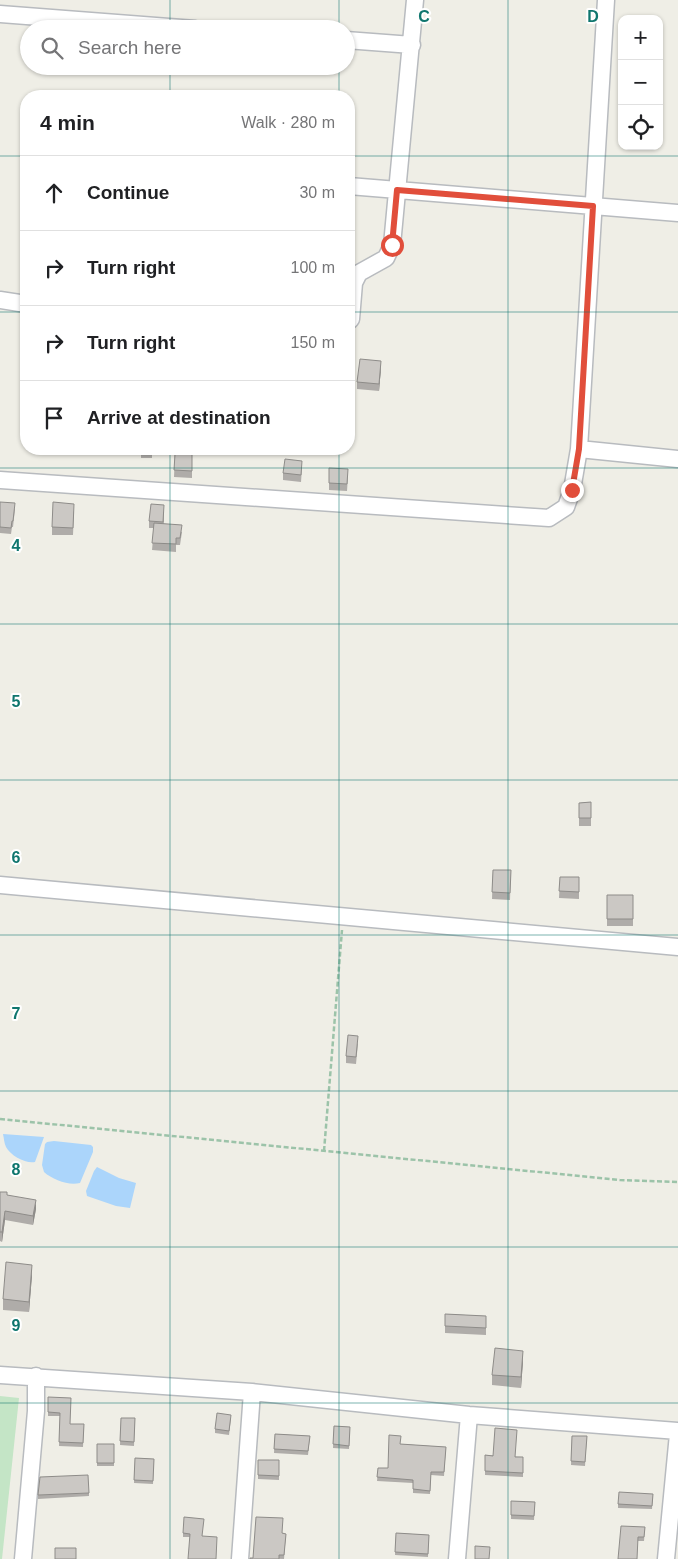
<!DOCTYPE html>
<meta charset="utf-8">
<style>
:root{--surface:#fff;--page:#f2f2f2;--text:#202124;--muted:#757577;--line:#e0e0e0}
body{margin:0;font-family:Helvetica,sans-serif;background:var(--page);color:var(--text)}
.controls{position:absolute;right:15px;top:15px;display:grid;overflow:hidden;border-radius:10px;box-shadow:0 1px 4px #0004}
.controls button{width:45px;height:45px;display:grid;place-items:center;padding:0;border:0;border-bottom:1px solid var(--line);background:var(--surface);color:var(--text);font:25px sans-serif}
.stop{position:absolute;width:15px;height:15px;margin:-11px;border:4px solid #e14e3b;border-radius:50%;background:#fff}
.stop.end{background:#e14e3b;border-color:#fff;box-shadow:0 1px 5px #0008}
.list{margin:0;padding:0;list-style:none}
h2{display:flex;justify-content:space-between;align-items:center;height:65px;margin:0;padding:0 20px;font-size:21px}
h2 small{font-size:16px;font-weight:400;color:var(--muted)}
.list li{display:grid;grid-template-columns:32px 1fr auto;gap:15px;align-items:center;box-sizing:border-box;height:75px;padding:0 20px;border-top:1px solid var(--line)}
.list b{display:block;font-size:19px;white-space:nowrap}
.list em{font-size:16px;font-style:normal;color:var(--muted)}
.icon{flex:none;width:28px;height:28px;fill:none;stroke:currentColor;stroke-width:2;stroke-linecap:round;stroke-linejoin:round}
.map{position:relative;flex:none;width:678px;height:1559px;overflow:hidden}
.search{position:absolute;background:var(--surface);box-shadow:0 1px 4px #0004;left:20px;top:20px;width:335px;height:55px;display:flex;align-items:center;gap:12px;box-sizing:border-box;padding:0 18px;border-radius:28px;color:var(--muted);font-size:19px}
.panel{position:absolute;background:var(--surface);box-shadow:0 1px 4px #0004;left:20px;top:90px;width:335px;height:365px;border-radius:20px}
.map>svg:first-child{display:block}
.green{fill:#c4e5c6}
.water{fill:#abd5fb}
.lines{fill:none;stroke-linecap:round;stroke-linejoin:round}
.minor-casing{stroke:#b8bbbf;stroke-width:19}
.path{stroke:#9cc3a9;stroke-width:2.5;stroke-dasharray:5 2.5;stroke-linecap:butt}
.minor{stroke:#fff;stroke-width:16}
.wall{fill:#afaca9}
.shaded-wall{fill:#8e8c89}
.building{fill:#cbc8c4;stroke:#8e8c89}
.route{stroke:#e14e3b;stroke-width:6}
.grid{fill:none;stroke:#0f766e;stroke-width:1;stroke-opacity:0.55}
.grid-label{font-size:16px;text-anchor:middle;font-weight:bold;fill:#0f766e;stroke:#fff;stroke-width:4;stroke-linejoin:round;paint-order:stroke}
</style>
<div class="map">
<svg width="678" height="1559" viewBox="0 0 678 1559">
<rect width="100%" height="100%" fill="#efeee6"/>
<path class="green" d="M0,1396L19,1398L2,1559H0Z"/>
<path class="water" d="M3,1134L44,1137L35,1162C26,1164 11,1156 6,1147C4,1143 4,1138 3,1134Z
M54,1141L91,1145L93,1147V1152L80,1183C69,1186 53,1180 44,1172L42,1165L45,1144L47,1142Z
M97,1167L119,1178L136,1183L130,1208L116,1206L87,1196L86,1191L94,1171Z"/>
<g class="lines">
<defs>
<path id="minor" d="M0,14L195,29
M346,40L412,45
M349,186L678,213
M0,300L26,304
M349,321L351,319L354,283L359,273L386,258L392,245L415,0
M579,449L678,459
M0,480L549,518L566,507L572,490L579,449L606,0
M0,885L678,947
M0,1375L252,1392L469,1415L678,1431
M23,1559L36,1411V1376
M240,1559L252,1392
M457,1559L469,1415
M666,1559L678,1434"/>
</defs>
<use href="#minor" class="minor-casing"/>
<path class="path" d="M0,1119L620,1180L678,1182
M324,1151L342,930"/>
<use href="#minor" class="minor"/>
</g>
<path class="wall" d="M381,368L379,391L357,389V382Z
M141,449H152V458H141Z
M328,449H340V454H328Z
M175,454H192V478L174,477Z
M302,468L301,482L283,480V473Z
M329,468L348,476L347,491L329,490Z
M0,502L15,509L13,527H12L11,534L0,533Z
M74,511L73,535H52V527Z
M164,512V524L182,532L180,545H176V552L152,550L154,528H149V521Z
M591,802V826H579V803Z
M493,870H511L510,900L492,899Z
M560,877H579V899L559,898Z
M607,895H633V926H607Z
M358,1043L356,1064L346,1063V1056Z
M0,1192L36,1209L33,1225L5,1220L2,1242L0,1241Z
M32,1275L29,1312L3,1310V1299Z
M445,1314L486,1316V1335L445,1333Z
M523,1361L521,1388L492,1385V1375Z
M48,1397L70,1424H84L83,1447L59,1446L60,1416H48Z
M121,1418H135L134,1446L120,1445Z
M231,1418L229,1435L215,1433V1429Z
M334,1426L350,1427L349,1449L333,1448Z
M275,1434L310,1436L308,1455L274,1453Z
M572,1436H587L585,1466L571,1465Z
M97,1444H114V1466H97Z
M400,1444L446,1447L444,1476L431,1475L430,1494L413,1493V1483L377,1481L378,1468H388Z
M485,1455L523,1457V1477L485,1475Z
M135,1458L154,1459L153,1484L134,1483Z
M258,1460H279V1480L258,1479Z
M89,1493V1496L38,1499V1495Z
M653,1494L652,1509L618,1508V1504Z
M511,1501L535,1502L534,1520L511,1519Z
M204,1519L190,1537H183V1533Z
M645,1527L644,1541H638L618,1559Z
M282,1533L286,1534L284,1559L253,1558Z
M396,1533L429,1535L428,1557L395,1555Z"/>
<path class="shaded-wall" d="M381,361V368L379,391V384Z
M36,1200V1209L33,1225V1216Z
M5,1211V1220L2,1242V1232Z
M32,1265V1275L29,1312V1302Z
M523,1351V1361L521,1388V1377Z"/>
<path class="building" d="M360,359L381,361L379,384L357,382Z
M141,449H152V454H141Z
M175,454H192V471L174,470Z
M285,459L302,461L301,475L283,473Z
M329,468L348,469L347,484L329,483Z
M0,502L15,503L13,521H12L11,528L0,527Z
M53,502L74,504L73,528L52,527Z
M151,504L164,505L163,522L149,521Z
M154,523L182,525L180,538H176V544L152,543Z
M591,802V818H579V803Z
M493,870H511L510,893L492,892Z
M560,877H579V892L559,891Z
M607,895H633V919H607Z
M348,1035L358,1036L356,1057L346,1056Z
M0,1192H7V1195L36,1200L33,1216L5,1211L2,1232H0Z
M6,1262L32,1265L29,1302L3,1299Z
M445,1314L486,1316V1328L445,1326Z
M495,1348L523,1351L521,1377L492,1375Z
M48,1397L71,1398L70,1424H84L83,1443L59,1442L60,1413L48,1412Z
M217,1413L231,1415L229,1431L215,1429Z
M121,1418H135L134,1442L120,1441Z
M334,1426L350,1427L349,1446L333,1444Z
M495,1428L517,1430L515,1457H523V1473L485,1471V1455L493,1456Z
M275,1434L310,1436L308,1451L274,1449Z
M389,1435L401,1436L400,1444L446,1447L444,1472H431L430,1491L413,1489V1480L377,1477L378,1468H388Z
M572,1436H587L585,1462L571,1461Z
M97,1444H114V1463H97Z
M135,1458L154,1459L153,1481L134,1480Z
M258,1460H279V1476L258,1475Z
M88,1475L89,1493L38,1495L40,1477Z
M619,1492L653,1494L652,1506L618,1504Z
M511,1501L535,1502L534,1516L511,1515Z
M184,1517L204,1519L202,1536L217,1537L216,1559H188L190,1534L183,1533Z
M256,1517L283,1518L282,1533L286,1534L284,1555H279V1559H250V1558H253Z
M621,1526L645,1527L644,1537H638L637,1559H618Z
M396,1533L429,1535L428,1554L395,1552Z
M475,1546L490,1547L489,1559H475Z
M55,1548H76V1559H55Z"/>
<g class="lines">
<path class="route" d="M392,245L397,190L593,206L579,449L572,490"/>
</g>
<path class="grid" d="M170,0V29M339,0V29M508,0V1559M170,66V96M339,66V96M0,156H26M349,156H678M0,312H26M349,312H678M170,449V1559M339,449V1559M0,468H678M0,624H678M0,780H678M0,935H678M0,1091H678M0,1247H678M0,1403H678"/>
<g class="grid-label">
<text x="424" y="22">C</text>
<text x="593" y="22">D</text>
<text x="16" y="551">4</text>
<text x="16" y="707">5</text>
<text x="16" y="863">6</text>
<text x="16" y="1019">7</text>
<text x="16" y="1175">8</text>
<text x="16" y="1331">9</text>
</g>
</svg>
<div class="controls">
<button>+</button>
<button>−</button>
<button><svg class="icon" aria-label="locate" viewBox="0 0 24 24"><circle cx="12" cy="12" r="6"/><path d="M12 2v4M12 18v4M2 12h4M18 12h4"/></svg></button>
</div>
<div class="stop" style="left:392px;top:245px"></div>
<div class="stop end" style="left:572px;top:490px"></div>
<div class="search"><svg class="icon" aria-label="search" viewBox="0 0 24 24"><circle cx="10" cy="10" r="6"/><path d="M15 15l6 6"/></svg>Search here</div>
<section class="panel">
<h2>4 min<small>Walk · 280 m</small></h2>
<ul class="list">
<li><svg class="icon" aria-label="ahead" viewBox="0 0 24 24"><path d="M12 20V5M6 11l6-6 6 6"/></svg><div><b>Continue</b></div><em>30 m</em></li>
<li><svg class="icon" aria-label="right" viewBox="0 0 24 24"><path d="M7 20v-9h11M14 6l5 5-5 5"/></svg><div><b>Turn right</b></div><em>100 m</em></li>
<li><svg class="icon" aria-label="right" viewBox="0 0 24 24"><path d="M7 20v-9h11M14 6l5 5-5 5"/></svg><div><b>Turn right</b></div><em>150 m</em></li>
<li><svg class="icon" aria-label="arrive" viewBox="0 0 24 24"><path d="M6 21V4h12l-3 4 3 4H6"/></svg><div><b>Arrive at destination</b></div></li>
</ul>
</section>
</div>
